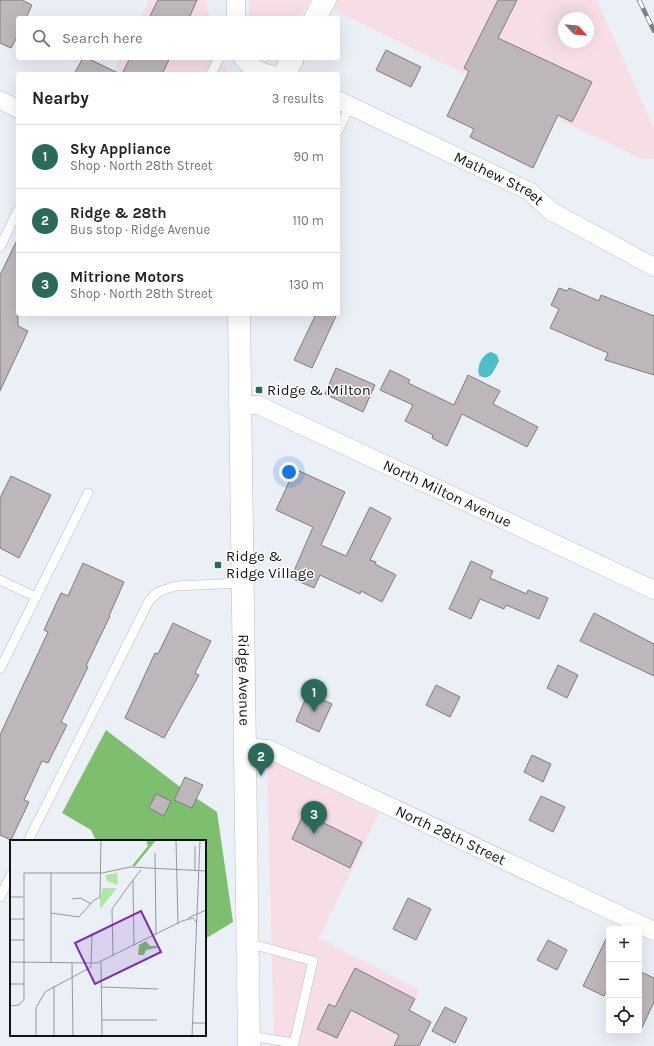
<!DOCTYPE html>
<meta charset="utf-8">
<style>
:root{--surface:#fff;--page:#f2f2f2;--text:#202124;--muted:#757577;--line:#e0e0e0;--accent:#296a5a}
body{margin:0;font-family:Karla,sans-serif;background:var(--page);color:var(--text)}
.controls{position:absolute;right:12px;bottom:12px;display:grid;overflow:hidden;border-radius:4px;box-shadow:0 4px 16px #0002}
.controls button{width:36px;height:36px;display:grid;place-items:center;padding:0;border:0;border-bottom:1px solid var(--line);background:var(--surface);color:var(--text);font:20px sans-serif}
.compass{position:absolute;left:558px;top:12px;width:36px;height:36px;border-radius:50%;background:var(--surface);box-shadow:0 4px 16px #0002;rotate:116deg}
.you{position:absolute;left:289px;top:472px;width:14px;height:14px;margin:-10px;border:3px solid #fff;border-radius:50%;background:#1a73e8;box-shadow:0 0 0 6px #1a73e833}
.badge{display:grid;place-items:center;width:26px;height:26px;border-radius:50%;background:var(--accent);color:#fff;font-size:13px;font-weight:700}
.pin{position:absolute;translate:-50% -33px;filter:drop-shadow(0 1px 2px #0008)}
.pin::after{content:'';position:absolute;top:21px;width:14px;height:12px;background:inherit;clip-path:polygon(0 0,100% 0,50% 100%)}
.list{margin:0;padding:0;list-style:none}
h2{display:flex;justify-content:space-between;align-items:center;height:52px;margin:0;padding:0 16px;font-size:17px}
h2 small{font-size:13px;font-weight:400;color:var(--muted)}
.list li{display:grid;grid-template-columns:26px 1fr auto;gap:12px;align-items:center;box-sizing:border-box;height:64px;padding:0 16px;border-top:1px solid var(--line)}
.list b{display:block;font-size:15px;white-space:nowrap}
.list p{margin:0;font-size:13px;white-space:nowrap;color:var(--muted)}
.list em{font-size:13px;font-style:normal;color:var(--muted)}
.icon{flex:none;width:22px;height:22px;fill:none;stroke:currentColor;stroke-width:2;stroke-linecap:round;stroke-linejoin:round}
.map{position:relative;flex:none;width:654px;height:1046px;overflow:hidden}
.search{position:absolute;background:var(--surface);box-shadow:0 4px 16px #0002;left:16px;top:16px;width:324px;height:44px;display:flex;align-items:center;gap:10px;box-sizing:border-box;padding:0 14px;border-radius:4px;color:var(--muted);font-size:15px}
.panel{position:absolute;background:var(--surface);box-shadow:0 4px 16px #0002;left:16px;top:72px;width:324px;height:244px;border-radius:4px}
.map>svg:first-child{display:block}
.commercial{fill:#f7dee6;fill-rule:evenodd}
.forest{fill:#7ebe6f}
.water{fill:#4cbec6}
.building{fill:#bdb6bb;stroke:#817a7e}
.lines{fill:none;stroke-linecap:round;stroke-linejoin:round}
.lane-casing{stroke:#b7bcc3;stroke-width:10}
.street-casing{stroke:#b7bcc3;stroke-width:19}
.secondary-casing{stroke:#b7bcc3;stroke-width:23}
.lane{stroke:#fff;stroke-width:9}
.street{stroke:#fff;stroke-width:18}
.secondary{stroke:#fff;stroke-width:22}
.rail-casing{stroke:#7e8186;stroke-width:4.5}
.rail{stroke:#fff;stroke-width:3;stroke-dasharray:9;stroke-linecap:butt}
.poi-dot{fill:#296a5a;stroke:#fff;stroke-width:1.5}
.labels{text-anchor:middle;stroke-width:3;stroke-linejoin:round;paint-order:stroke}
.street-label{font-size:15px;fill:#111315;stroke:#fff}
.poi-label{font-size:15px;fill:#111315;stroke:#fff;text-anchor:start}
.inset-road{fill:none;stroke:#94989d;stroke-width:1}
.view{fill:#7b2cbf;fill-opacity:0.15;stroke:#7b2cbf;stroke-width:2}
.inset-edge{fill:none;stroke:#111315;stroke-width:2}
</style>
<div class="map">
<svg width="654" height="1046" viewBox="0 0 654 1046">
<rect width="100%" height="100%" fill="#ebf0f7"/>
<path class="commercial" d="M149,0H206L209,18H140Z
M249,0H310L300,18H249Z
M337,0H597L654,129V159H641L332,9ZM564,18H588V42H564Z
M120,58H217V62L233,74H112Z
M267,758L379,813L319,938L420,991L393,1046H274Z"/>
<path class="forest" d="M106,730L184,790L217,812L233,922L205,939V841H96L91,830L62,813Z"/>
<path class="water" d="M491,352L497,355L499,361C494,370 490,383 479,375C477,366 482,354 491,352Z"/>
<path class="building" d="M0,0H22L32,5L26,18H18V35L11,48L0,43Z
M158,0H197L189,18H149Z
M498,0H517L498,38L592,82L572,122L558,115L533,168L470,137L474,129L447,116L469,71L464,68Z
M386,50L421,67L411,87L376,70Z
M83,58H87L120,74H74Z
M130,58H170L162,74H122Z
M18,238V326L28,331L0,391V275Z
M559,288L567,291L569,288L599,301L601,295L654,316V375L605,360L608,353L550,328L559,309L551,305Z
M316,314H337L312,368L294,360Z
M336,368L375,385L363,412L325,394Z
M390,370L410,380L408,383L454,405L468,375L500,391L493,404L538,427L527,447L462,414L447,446L432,438L433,435L405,421L413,405L380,390Z
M295,469L345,492L321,545L346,556L370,507L391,518L370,560L376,562L375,564L396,575L382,602L361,591L360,594L320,575L314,588L291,578L313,527L276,510Z
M11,476L51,495L19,558L0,548V498Z
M471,561L493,571L490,578L527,594L528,590L548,598L539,619L506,605L504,609L480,599L471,619L449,609Z
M83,563L124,582L109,616H110L86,666L88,667L61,722L67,725L48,763L42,761L24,800L29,802L11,840L0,835V735L48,632L44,630L61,593L68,596Z
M594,613L654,644V676L580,641Z
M173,623L211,641L195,673L199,675L164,738L125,718L155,653L158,654Z
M558,665L578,675L567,698L547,688Z
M436,685L460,697L450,717L426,705Z
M308,693L332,704L319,732L296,721Z
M532,755L551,764L543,782L524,772Z
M185,777L203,785L192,808L174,800Z
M156,794L171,801L164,816L149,808Z
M541,796L565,807L553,832L529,820Z
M304,813L362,842L350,868L292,839Z
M408,898L431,909L416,940L393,929Z
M609,933V986L604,996L583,986Z
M548,940L567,950L557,970L537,960Z
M355,968L415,999L409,1010L431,1022L419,1046H394L399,1035L351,1010L337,1038L317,1029L329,1004L335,1007Z
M639,971L654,978V1002L639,1034Z
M445,1007L467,1018L455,1043L432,1031Z"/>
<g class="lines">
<defs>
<path id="lane" d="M211,74L219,58
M338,131L350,106
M0,247L18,210
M0,580L36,597
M0,669L88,493
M28,841L149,601L158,592L175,586L243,583
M0,897L11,875
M248,943L313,961L294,1043L249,1036"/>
<g id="street">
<path d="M236,0V18"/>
<path d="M243,58C250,68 259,71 270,74"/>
<path d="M0,100L18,109"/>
<path id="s1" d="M338,100L529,191L551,211L654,267"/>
<path id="s2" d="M240,405H258L654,590"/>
<path id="s3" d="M244,747L268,749L654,931"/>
</g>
<g id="secondary">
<path d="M315,18L325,0"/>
<path d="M284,74L293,58"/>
<path id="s4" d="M239,314L249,1046"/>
</g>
</defs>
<use href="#lane" class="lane-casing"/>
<use href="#street" class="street-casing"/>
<use href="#secondary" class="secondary-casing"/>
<use href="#lane" class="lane"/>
<use href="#street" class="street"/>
<use href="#secondary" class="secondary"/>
<defs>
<path id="rail" d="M639,0L654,31"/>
</defs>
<use href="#rail" class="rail-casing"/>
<use href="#rail" class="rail"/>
</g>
<g class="poi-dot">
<rect x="255" y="386" width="8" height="8" rx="2"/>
<rect x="214" y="561" width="8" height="8" rx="2"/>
</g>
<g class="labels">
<g class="street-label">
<text dy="5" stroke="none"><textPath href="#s1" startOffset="179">Mathew Street</textPath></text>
<text dy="5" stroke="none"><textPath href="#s2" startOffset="227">North Milton Avenue</textPath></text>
<text dy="5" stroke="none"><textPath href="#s4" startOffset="366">Ridge Avenue</textPath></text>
<text dy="5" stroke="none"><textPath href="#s3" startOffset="226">North 28th Street</textPath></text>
</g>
<g class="poi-label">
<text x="267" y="395">Ridge &amp; Milton</text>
<text x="226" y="561">Ridge &amp;<tspan x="226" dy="17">Ridge Village</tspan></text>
</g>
</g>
<g transform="translate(10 840)">
<rect width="196" height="196" fill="#ebf0f7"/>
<path d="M107,33L108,45L97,41L95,35ZM93,48H107L90,69V58Z" fill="#afe8a2"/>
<path d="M136,0H146L125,26H122L138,6ZM136,101L140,106H148L147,108L136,110L134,115H128L129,105Z" fill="#7ebe6f"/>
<path class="inset-road" d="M166,0L168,84M145,13L146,95M185,31V6M41,33V122M0,57H13M62,59L71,58L81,64M41,73L69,77L83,61L90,57L91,0M178,78L196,70M0,79H14M172,81L183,78L186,82M0,100H14M124,106L123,40L131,30M103,116L102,69L123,40M0,122L87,123L172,81M91,122L92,196M62,123L63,196M0,144H14M44,146V196M91,147L148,149M0,166L9,165L14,159V33H92L120,27L196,31M92,180H147M183,183H196M17,196H32M26,196V168L35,152L81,127L82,93M36,196H67M182,196L190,0"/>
<path class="view" d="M131,71L151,112L85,144L65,103Z"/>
<rect width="196" height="196" class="inset-edge"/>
</g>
</svg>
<div class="controls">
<button>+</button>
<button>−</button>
<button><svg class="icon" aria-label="locate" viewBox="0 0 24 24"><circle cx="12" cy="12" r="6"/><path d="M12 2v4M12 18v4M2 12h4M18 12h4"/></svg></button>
</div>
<svg class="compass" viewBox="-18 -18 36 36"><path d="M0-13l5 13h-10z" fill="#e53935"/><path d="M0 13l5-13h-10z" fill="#757577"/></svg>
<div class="you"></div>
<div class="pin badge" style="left:314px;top:712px">1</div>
<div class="pin badge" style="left:261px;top:776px">2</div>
<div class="pin badge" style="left:314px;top:834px">3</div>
<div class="search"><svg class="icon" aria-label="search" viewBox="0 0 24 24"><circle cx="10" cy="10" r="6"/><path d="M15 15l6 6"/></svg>Search here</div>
<section class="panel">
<h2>Nearby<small>3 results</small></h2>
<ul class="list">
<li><span class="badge">1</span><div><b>Sky Appliance</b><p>Shop · North 28th Street</p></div><em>90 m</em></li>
<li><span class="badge">2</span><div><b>Ridge &amp; 28th</b><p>Bus stop · Ridge Avenue</p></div><em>110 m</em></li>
<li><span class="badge">3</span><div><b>Mitrione Motors</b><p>Shop · North 28th Street</p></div><em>130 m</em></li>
</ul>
</section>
</div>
